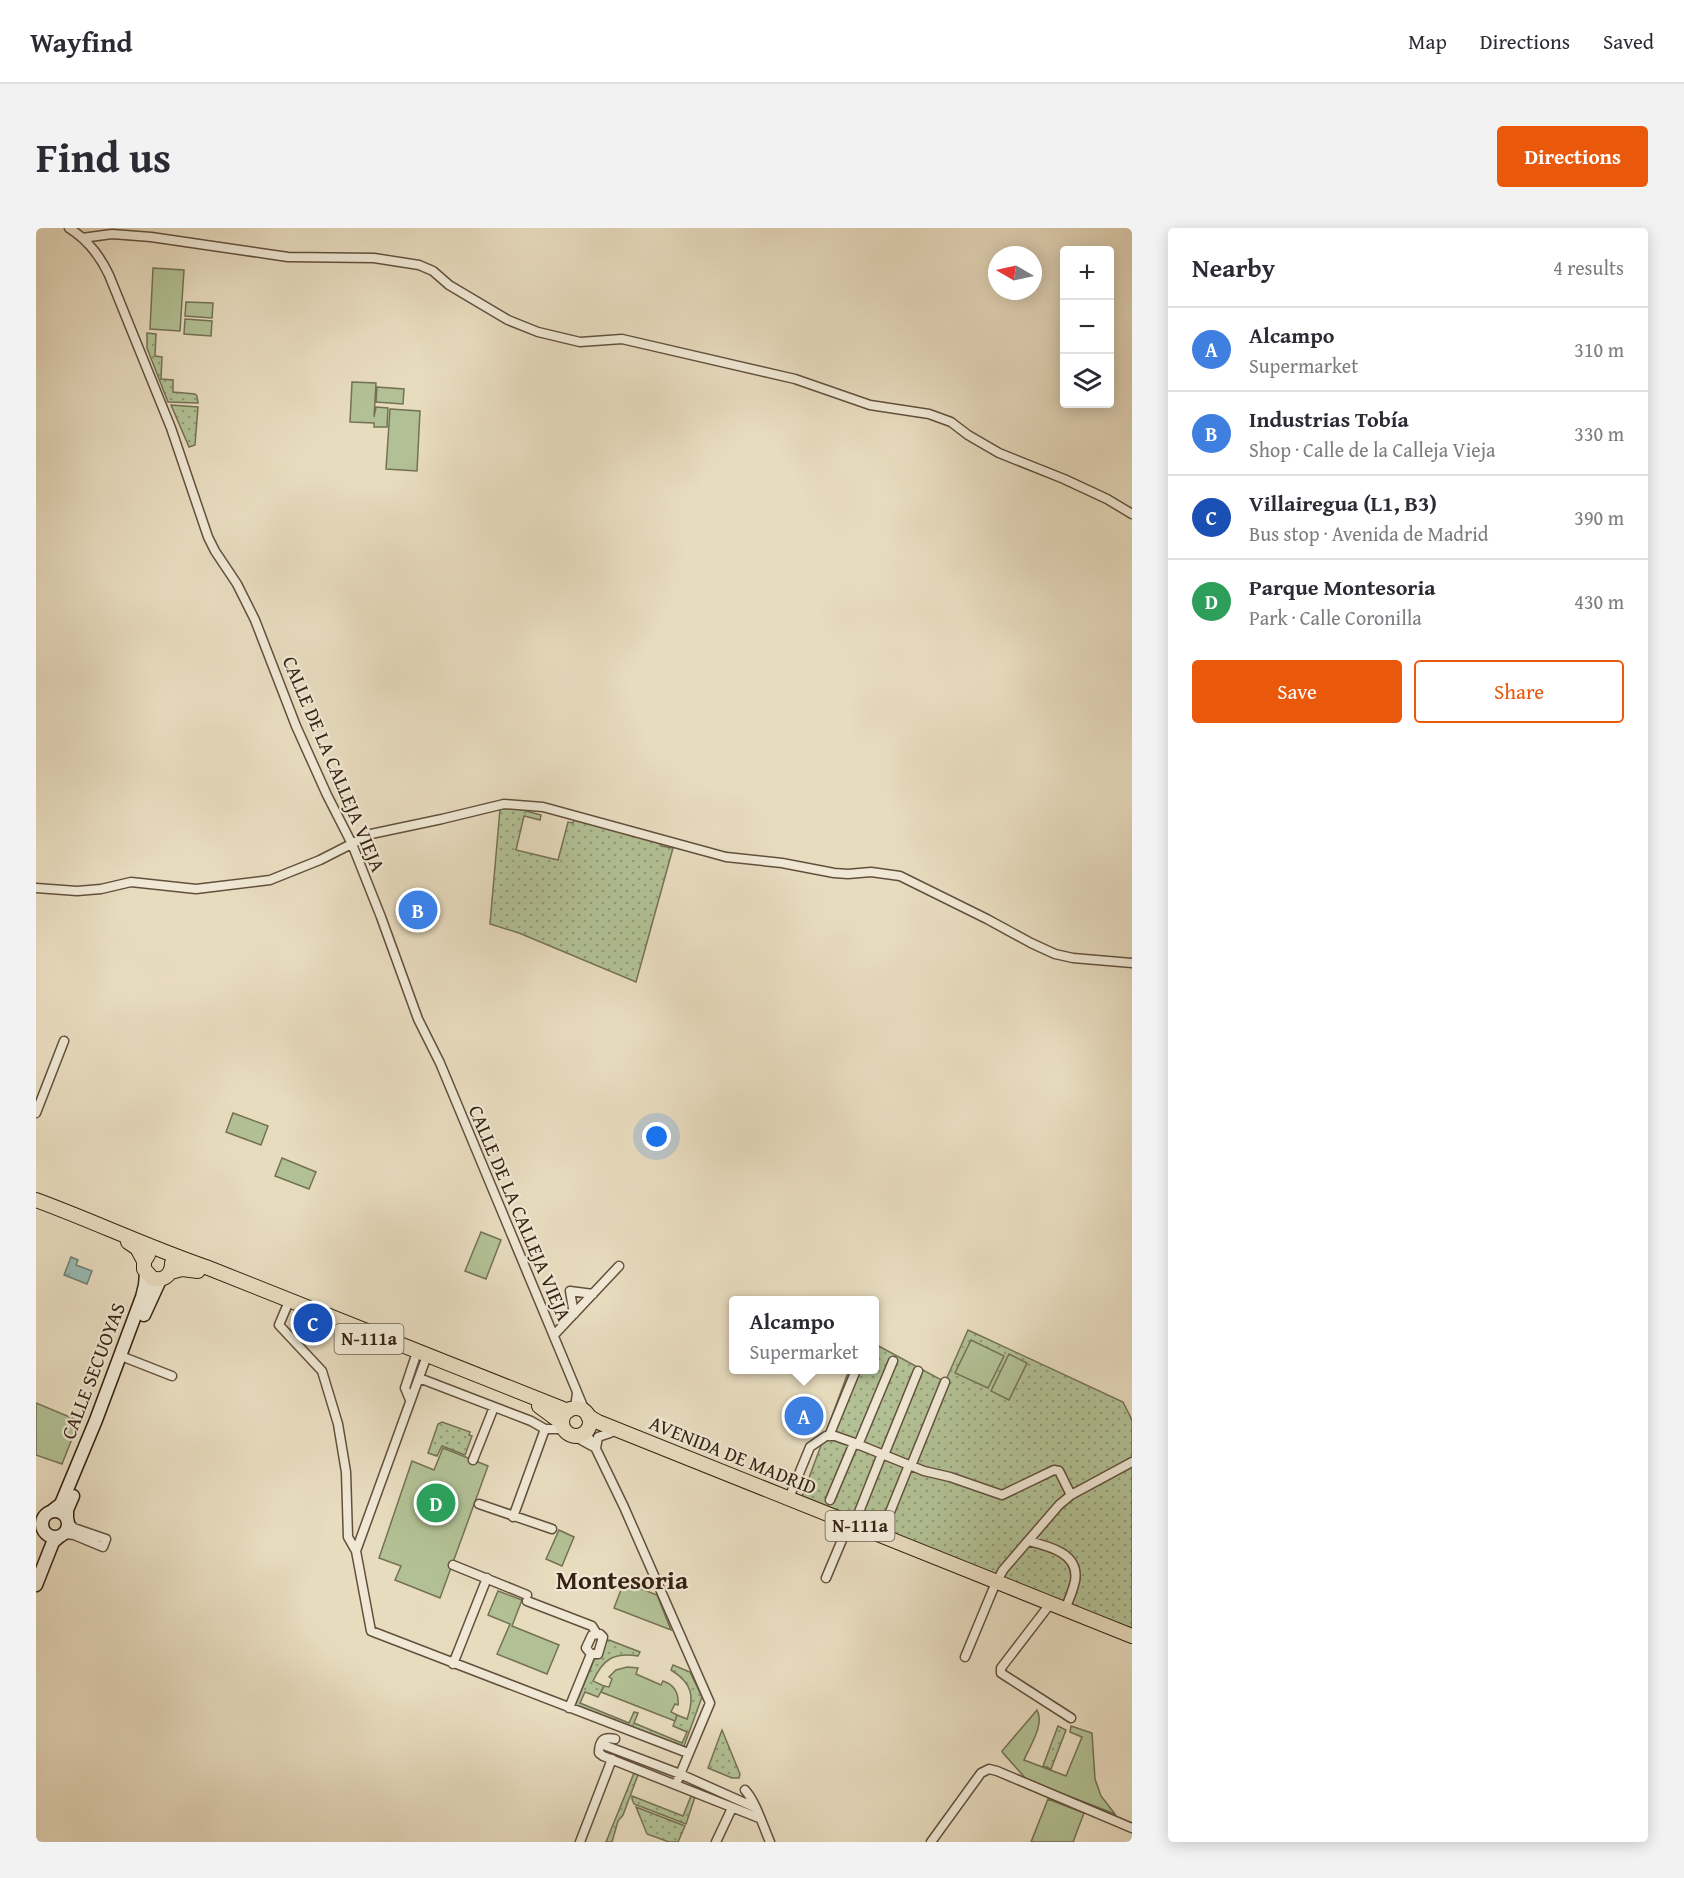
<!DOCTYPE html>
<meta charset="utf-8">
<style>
:root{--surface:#fff;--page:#f2f2f3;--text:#2b2b33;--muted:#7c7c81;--line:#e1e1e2;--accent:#ea580c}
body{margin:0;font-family:"Gentium Book Plus",serif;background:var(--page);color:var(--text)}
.controls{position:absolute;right:18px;top:18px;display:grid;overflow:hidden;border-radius:6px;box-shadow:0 3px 15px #0003}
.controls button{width:54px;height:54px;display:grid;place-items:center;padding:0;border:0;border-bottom:2px solid var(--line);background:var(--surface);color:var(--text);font:30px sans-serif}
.compass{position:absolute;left:952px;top:18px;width:54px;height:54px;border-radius:50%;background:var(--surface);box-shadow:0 3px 15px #0003;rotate:279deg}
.you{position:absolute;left:621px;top:909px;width:21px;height:21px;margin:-15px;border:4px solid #fff;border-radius:50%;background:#1a73e8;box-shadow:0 0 0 9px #1a73e833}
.badge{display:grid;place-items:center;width:39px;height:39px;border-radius:50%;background:var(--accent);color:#fff;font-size:20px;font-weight:700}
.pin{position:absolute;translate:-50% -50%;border:3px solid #fff;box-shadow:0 2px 6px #0006}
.popup{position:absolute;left:693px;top:1068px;width:150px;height:78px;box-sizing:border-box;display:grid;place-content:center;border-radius:6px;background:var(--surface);filter:drop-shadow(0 2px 4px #0005);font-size:20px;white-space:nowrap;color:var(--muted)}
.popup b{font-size:22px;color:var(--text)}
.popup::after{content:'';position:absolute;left:50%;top:100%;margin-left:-12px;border:12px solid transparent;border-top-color:var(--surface)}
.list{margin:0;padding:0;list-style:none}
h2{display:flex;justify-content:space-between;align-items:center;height:78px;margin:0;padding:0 24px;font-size:26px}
h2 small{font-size:20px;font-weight:400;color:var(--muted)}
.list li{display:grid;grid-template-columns:39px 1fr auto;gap:18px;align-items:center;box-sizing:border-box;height:84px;padding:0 24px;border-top:2px solid var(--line)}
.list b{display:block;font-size:22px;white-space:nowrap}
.list p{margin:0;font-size:20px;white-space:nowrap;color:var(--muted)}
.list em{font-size:20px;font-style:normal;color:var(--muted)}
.actions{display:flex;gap:12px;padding:18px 24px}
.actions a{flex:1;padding:14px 0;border:2px solid var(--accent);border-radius:6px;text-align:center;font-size:21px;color:var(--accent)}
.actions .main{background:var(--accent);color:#fff}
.icon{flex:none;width:33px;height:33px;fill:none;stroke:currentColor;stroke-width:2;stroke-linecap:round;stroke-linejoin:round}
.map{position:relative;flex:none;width:1096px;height:1614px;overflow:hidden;border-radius:6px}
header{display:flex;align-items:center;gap:36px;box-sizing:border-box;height:84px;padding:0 30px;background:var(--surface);border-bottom:2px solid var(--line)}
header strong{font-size:28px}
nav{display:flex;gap:33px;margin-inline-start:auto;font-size:21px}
.intro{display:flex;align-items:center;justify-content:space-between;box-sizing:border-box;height:144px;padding:0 36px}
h1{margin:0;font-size:42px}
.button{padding:15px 27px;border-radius:6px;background:var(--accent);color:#fff;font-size:21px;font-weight:700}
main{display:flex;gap:36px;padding:0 36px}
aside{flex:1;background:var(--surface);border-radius:6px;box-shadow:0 3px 15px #0003}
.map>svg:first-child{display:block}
.grass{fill:url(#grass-dots);stroke:#747254;stroke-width:1.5}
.park{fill:#b2c195;stroke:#747254;stroke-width:1.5}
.water{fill:url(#water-ripples);stroke:#707e73;stroke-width:1.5}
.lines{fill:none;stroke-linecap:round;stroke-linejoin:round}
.minor-casing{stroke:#62503d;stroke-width:11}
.secondary-casing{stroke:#352212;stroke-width:15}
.primary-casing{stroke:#352212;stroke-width:16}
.minor{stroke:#f0e8d5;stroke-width:8}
.secondary{stroke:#f0e8d5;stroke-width:12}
.primary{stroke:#e8dcbf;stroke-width:14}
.labels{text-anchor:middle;stroke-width:4.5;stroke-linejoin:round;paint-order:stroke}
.shield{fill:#f0e8d5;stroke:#6d5d4c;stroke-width:1.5}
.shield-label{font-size:18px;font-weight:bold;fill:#352212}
.street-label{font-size:20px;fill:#352212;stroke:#f0e8d5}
.district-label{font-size:26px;font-weight:bold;fill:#352212;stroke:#f0e8d5}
</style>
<header>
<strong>Wayfind</strong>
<nav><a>Map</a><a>Directions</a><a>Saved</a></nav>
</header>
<div class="intro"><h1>Find us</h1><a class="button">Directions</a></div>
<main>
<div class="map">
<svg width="1096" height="1614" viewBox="0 0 1096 1614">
<defs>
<pattern id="grass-dots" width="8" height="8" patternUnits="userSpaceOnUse" patternTransform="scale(1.5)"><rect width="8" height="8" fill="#b2c195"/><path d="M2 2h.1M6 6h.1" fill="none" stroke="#929c78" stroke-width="1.8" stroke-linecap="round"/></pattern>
<pattern id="water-ripples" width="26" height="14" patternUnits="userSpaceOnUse" patternTransform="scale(1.5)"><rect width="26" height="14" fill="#97bbb4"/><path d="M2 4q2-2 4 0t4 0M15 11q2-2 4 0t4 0" fill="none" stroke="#83a09a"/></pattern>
</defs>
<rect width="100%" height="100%" fill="#e8dcbf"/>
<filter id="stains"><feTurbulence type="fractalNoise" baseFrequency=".00333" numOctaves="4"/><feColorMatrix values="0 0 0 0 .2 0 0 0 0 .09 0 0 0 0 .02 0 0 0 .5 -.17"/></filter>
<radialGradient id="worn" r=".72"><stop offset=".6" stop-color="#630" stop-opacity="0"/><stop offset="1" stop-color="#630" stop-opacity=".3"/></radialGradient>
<path class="grass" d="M111,105L120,106L119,128L126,129L125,151L137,152V164L159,166L161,168L162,175L132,174L111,120Z
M135,177L162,179L159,217L153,219Z
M475,579L505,587L504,592L488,588L480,622L522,632L532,594L537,595L538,592L622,613L625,618L637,620L600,754L483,705L454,696L464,581Z
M932,1102L1087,1174L1096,1192V1400L764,1274L813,1142H838L839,1116L909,1154Z
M406,1194L434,1204L433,1207L436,1208L429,1227L406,1218L401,1228L392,1225L402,1196Z
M573,1412L604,1424L602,1428C578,1424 567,1431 557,1453L568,1458L562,1469L549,1464L544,1475L593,1495L598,1484L602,1485L598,1495L646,1515L651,1504L637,1498L641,1487L651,1491C659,1468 656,1455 635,1442L637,1437L654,1444L666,1469L648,1518L646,1520L539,1478L558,1432L570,1413Z
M1022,1498L1030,1502L1015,1541L1007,1538Z
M686,1502L704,1546L703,1550H696L672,1540Z
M598,1545L602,1547L587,1587L582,1593L576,1614H570Z
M596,1568L647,1588L655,1568L659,1569L650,1596L598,1576L596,1571Z
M600,1579L649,1598L642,1614H633L611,1606Z"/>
<path class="park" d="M117,40L148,42L144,103L114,101Z
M150,74L177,75L176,90L149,88Z
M149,91L176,93L175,108L148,106Z
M316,154L340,155L338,189L340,179L352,180L351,199H338V195L314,194Z
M341,159L368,161L367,176L340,174Z
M354,181L384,183L381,243L350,241Z
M197,885L232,898L225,917L190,904Z
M246,930L280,944L273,961L239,948Z
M445,1004L465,1012L450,1051L429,1043Z
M935,1112L968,1128L952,1160L919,1145Z
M973,1126L991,1135L973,1172L955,1163Z
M0,1175L43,1193L26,1236L0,1227Z
M407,1220L452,1238L404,1370L359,1352L365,1338L343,1330L376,1233L398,1242Z
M523,1302L538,1309L526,1338L510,1331Z
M588,1354L621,1367L635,1402L578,1380Z
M462,1363L486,1372L476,1398L523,1417L511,1446L461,1426L474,1396L452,1387Z
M591,1439L602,1440L600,1446L625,1457L627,1453C639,1457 643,1465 642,1477L639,1476L635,1484L641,1487L639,1493L565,1464L568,1458L573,1459L576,1451L573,1449L580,1442Z
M1001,1482C1009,1496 994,1518 988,1532L1030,1548L1046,1509L1034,1504L1035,1498L1056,1505L1059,1551L1065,1568L1079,1586L991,1552L967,1525L966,1523Z
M1012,1571L1048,1585L1037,1614H995Z"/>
<path class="water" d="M35,1029L42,1032L40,1037L56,1043L51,1056L28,1047Z"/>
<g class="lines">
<defs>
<path id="minor" d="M33,0C51,11 64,28 73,47L135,200L172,309L179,323L201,356L219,392L260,498L291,567L316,616L345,689L382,791L404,835L549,1183
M46,10L76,6L115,9L252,29L338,30L383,37L397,43L413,57L472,92L502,104L544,114L586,111L759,151L834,177L893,186L915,194L932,207L963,225L1028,251L1071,271L1096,286
M0,660L41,663L65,661L95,654L160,661L234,652L284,632L335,606L406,591L468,576L507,579L690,629L746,635L798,645L812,646L835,644L864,648L951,691L995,715L1019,726L1037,730L1096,735
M0,885L28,813
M251,1078L243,1097L286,1143L302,1196L310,1244L312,1309L320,1323
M538,1086L534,1063L557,1066
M518,1107L583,1038
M90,1130L136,1148
M389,1133L320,1323L335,1403L652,1525
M383,1150L495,1193L509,1201L477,1289
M374,1172L369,1160L379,1130
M539,1180L541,1165
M509,1201H528
M549,1204L560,1221L588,1279L674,1475L640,1556
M538,1208L556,1218
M793,1208L820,1142
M822,1217L857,1133
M560,1220L562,1209L574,1205
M848,1227L882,1143
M437,1232L458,1179
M875,1238L909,1154
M753,1270L774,1219L790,1208H799L816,1214L888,1243L914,1249L966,1267L1018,1242L1023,1243L1035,1267
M794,1272L818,1215
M443,1276L516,1301
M823,1284L846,1226
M850,1294L873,1237
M28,1306L38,1307L67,1319L70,1311L38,1300L32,1294
M992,1313C1012,1318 1044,1325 1039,1353C1037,1362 1033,1372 1029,1381
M417,1337L491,1367
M790,1350L811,1300
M961,1353L967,1342L1023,1277L1035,1267L1096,1234
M491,1373L556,1398L561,1406
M1011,1380L965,1440V1445L1035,1490
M929,1429L958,1359
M417,1436L451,1350
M533,1480L555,1426L550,1420L556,1407L564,1406L567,1409L562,1426H555
M579,1511C567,1508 563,1513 563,1525L567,1528L723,1590
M565,1516L644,1546L718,1579
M709,1562C720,1574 727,1598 734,1614
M544,1614L576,1531
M680,1614L696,1580
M895,1614L945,1545L953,1541L961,1543L1096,1600"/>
<path id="secondary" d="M108,1087L124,1052
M6 1296a13 13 0 1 1 26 0a13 13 0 1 1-26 0Z
M16,1283L25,1276L60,1192L106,1069L109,1057L110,1045
M31,1289V1282L37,1268
M0,1357L17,1314L24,1308"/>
<path id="primary" d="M0,972C57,993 112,1019 170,1039L532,1183
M92,1014L101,1020L108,1033
M112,1027L108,1033V1041L116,1050C127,1054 136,1047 136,1035
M135,1044L146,1041L162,1043
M503,1178L526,1195
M526 1194a14 14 0 1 1 28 0a14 14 0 1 1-28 0Z
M552,1188L562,1194L1096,1408"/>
</defs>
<use href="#minor" class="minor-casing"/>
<use href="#secondary" class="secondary-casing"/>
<use href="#primary" class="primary-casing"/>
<use href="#minor" class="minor"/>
<use href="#secondary" class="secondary"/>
<use href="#primary" class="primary"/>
</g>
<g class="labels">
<g class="shield">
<rect x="298.5" y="1096" width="69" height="30" rx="4.5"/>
<rect x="789.5" y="1283" width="69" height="30" rx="4.5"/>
</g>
<g class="shield-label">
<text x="333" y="1117">N-111a</text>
<text x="824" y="1304">N-111a</text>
</g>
<g class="street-label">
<text transform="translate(298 536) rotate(67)" y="7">CALLE DE LA CALLEJA VIEJA</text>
<text transform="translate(484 985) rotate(67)" y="7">CALLE DE LA CALLEJA VIEJA</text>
<text transform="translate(57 1143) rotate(-69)" y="7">CALLE SECUOYAS</text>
<text transform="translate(697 1227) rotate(22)" y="7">AVENIDA DE MADRID</text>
</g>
<g class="district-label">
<text x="586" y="1361">Montesoria</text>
</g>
</g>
<rect width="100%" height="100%" filter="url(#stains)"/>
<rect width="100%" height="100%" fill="url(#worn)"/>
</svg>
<div class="controls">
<button>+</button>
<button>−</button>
<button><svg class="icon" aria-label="layers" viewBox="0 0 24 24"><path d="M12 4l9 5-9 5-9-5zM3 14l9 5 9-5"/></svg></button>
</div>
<svg class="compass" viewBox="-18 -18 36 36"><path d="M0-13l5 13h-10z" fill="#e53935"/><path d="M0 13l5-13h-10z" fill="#7c7c81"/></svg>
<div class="you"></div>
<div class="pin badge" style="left:768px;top:1188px;background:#3f7fe0">A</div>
<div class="popup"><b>Alcampo</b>Supermarket</div>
<div class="pin badge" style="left:382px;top:682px;background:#3f7fe0">B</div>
<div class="pin badge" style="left:277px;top:1095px;background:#1a4fb4">C</div>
<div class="pin badge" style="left:400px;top:1275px;background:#2e9e5b">D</div>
</div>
<aside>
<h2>Nearby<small>4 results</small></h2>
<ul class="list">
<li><span class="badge" style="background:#3f7fe0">A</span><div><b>Alcampo</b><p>Supermarket</p></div><em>310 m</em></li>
<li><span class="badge" style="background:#3f7fe0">B</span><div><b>Industrias Tobía</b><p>Shop · Calle de la Calleja Vieja</p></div><em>330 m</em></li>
<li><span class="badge" style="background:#1a4fb4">C</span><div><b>Villairegua (L1, B3)</b><p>Bus stop · Avenida de Madrid</p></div><em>390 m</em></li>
<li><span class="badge" style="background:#2e9e5b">D</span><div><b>Parque Montesoria</b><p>Park · Calle Coronilla</p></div><em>430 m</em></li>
</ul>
<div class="actions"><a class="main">Save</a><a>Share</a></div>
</aside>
</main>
